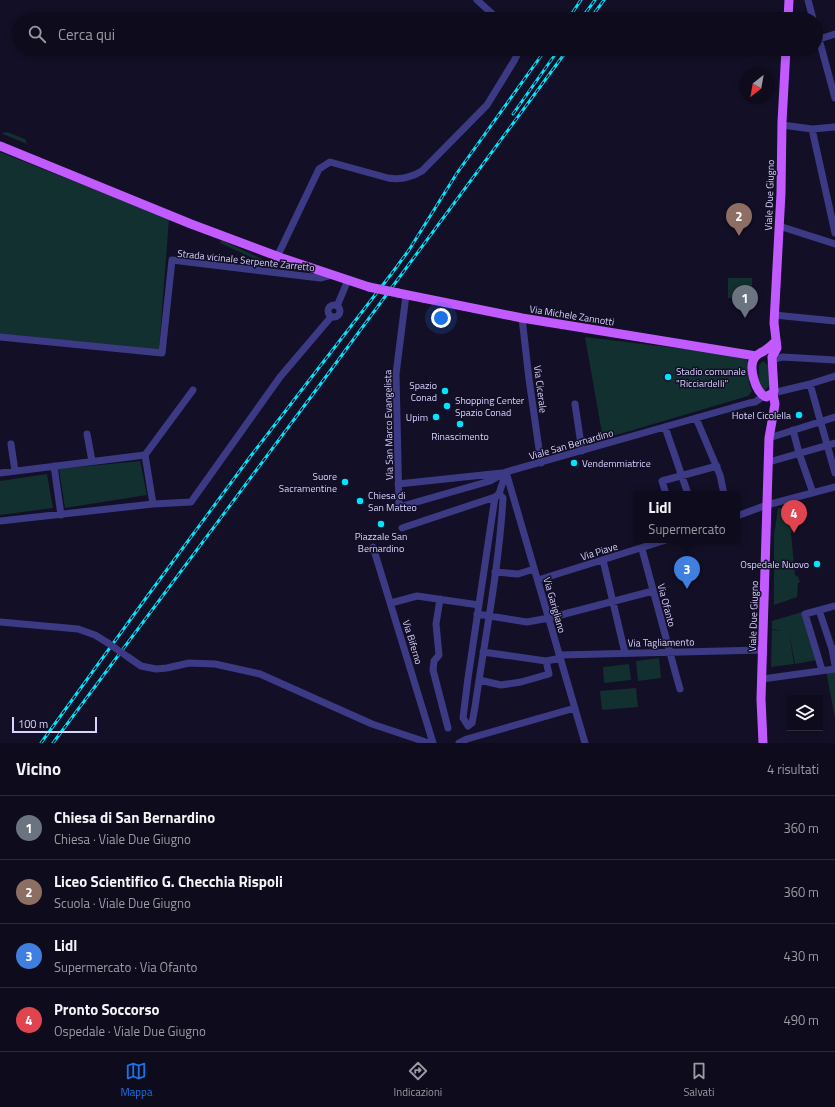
<!DOCTYPE html>
<html lang="it">
<meta charset="utf-8">
<style>
:root{--surface:#0e0b1c;--page:#171425;--text:#f1f3f6;--muted:#9b9ba3;--line:#2e2b3b;--accent:#1a73e8}
body{margin:0;font-family:"Titillium Web",sans-serif;background:var(--page);color:var(--text)}
.controls{position:absolute;right:12px;bottom:12px;display:grid;overflow:hidden;border-radius:0px;box-shadow:0 2px 6px #0003}
.controls button{width:36px;height:36px;display:grid;place-items:center;padding:0;border:0;border-bottom:1px solid var(--line);background:var(--surface);color:var(--text);font:20px sans-serif}
.compass{position:absolute;left:739px;top:68px;width:36px;height:36px;border-radius:50%;background:var(--surface);box-shadow:0 2px 6px #0003;rotate:211deg}
.scale{position:absolute;left:12px;bottom:10px;width:85px;box-sizing:border-box;padding-left:4px;border:2px solid #d9d4ff;border-top:0;font-size:11px;line-height:14px;white-space:nowrap;color:#d9d4ff;-webkit-text-stroke:3px #130f26;paint-order:stroke}
.you{position:absolute;left:441px;top:318px;width:14px;height:14px;margin:-10px;border:3px solid #fff;border-radius:50%;background:#1a73e8;box-shadow:0 0 0 6px #1a73e833}
.badge{display:grid;place-items:center;width:26px;height:26px;border-radius:50%;background:var(--accent);color:#fff;font-size:13px;font-weight:700}
.pin{position:absolute;translate:-50% -33px;filter:drop-shadow(0 1px 2px #0008)}
.pin::after{content:'';position:absolute;top:21px;width:14px;height:12px;background:inherit;clip-path:polygon(0 0,100% 0,50% 100%)}
.popup{position:absolute;left:634px;top:491px;width:106px;height:52px;box-sizing:border-box;display:grid;place-content:center;border-radius:0px;background:var(--surface);filter:drop-shadow(0 1px 3px #0005);font-size:13px;white-space:nowrap;color:var(--muted)}
.popup b{font-size:15px;color:var(--text)}
.popup::after{content:'';position:absolute;left:50%;top:100%;margin-left:-8px;border:8px solid transparent;border-top-color:var(--surface)}
.list{margin:0;padding:0;list-style:none}
h2{display:flex;justify-content:space-between;align-items:center;height:52px;margin:0;padding:0 16px;font-size:17px}
h2 small{font-size:13px;font-weight:400;color:var(--muted)}
.list li{display:grid;grid-template-columns:26px 1fr auto;gap:12px;align-items:center;box-sizing:border-box;height:64px;padding:0 16px;border-top:1px solid var(--line)}
.list b{display:block;font-size:15px;white-space:nowrap}
.list p{margin:0;font-size:13px;white-space:nowrap;color:var(--muted)}
.list em{font-size:13px;font-style:normal;color:var(--muted)}
.icon{flex:none;width:22px;height:22px;fill:none;stroke:currentColor;stroke-width:2;stroke-linecap:round;stroke-linejoin:round}
.map{position:relative;flex:none;width:835px;height:743px;overflow:hidden}
.search{position:absolute;background:var(--surface);box-shadow:0 2px 6px #0003;left:12px;right:12px;top:12px;height:44px;display:flex;align-items:center;gap:10px;box-sizing:border-box;padding:0 14px;border-radius:22px;color:var(--muted);font-size:15px}
.sheet{height:308px;background:var(--surface)}
nav{display:flex;justify-content:space-around;align-items:center;box-sizing:border-box;height:56px;border-top:1px solid var(--line);background:var(--surface);font-size:11px;color:var(--muted)}
nav a{display:grid;justify-items:center;gap:2px}
nav .on{color:var(--accent)}
.map>svg:first-child{display:block}
.green{fill:#12302f}
.lines{fill:none;stroke-linecap:round;stroke-linejoin:round}
.minor{stroke:#3d3a85;stroke-width:7}
.major{stroke:#c25bff;stroke-width:9}
.rail-casing{stroke:#00e5ff;stroke-width:3}
.rail{stroke:#130f26;stroke-width:1.5;stroke-dasharray:4.5;stroke-linecap:butt}
.minor-bridge{stroke:#3d3a85;stroke-width:7}
.major-bridge{stroke:#c25bff;stroke-width:9}
.poi-dot{fill:#00e5ff;stroke:#130f26;stroke-width:1.5}
.labels{text-anchor:middle;stroke-width:3;stroke-linejoin:round;paint-order:stroke}
.street-label{font-size:10px;fill:#d9d4ff;stroke:#130f26}
.poi-label{font-size:10px;fill:#d9d4ff;stroke:#130f26;text-anchor:end}
</style>
<div class="map">
<svg width="835" height="743" viewBox="0 0 835 743">
<rect width="100%" height="100%" fill="#130f26"/>
<path class="green" d="M7,132L25,139L27,144L3,134L2,133Z
M0,152L169,219L159,350L0,334Z
M221,240L275,265L273,270L265,269L266,264L220,243Z
M728,278H752V298H728Z
M585,337L743,356L747,360C749,371 747,381 752,391L748,396L603,439Z
M763,361L768,365L769,386L765,390L763,389C757,383 759,373 759,365Z
M140,461L147,495L65,508L59,469Z
M47,474L53,508L0,515V481Z
M778,508L796,512L793,527L791,533L795,575L798,577L800,582L798,583L797,597L774,605V536Z
M802,612L817,660L795,664L789,632L794,664L771,667L772,630L782,631L772,629V621Z
M659,658L661,678L638,681L636,661Z
M629,664L631,680L604,683L603,667Z
M835,670V718L826,671Z
M636,688L638,707L602,710L600,691Z"/>
<g class="lines">
<path class="minor" d="M477,0L498,19
M808,0L813,19
M816,28L835,98
M816,40L835,34
M782,125L812,129L835,127
M812,129L835,233
M779,226L835,244
M277,257L319,169L330,162L388,178C400,180 412,177 422,171L487,105L514,61L518,53L517,49
M406,295L396,374L399,507L490,481L506,472L749,403L755,402L764,396
M328 311a6 6 0 1 1 12 0a6 6 0 1 1-12 0Z
M337,306L348,280
M774,315L835,321
M522,318L529,379L541,463
M0,337L162,353L172,260L320,278L332,275
M772,360L782,357L835,360
M810,384L835,473
M773,393L810,384L835,376
M575,404L582,451
M696,418L720,475L724,494
M665,427L688,494
M793,430L799,453L813,493
M87,434L92,461
M769,438L835,417
M11,444L15,471
M769,462L835,443
M54,466L61,515
M506,472L585,743
M0,473L145,455
M398,484L502,473
M499,494L506,472
M666,494L662,481L717,466
M153,504L145,455L193,390
M737,516L767,505L835,487
M0,521L153,504L191,502L280,377L331,317
M402,528L495,497L499,494L503,498C499,568 485,637 475,707L472,723L468,726L463,718L468,678L495,497
M373,547L433,743
M642,549L676,675L680,689
M603,560L625,653
M495,572L518,574L534,569
M538,580L666,540
M440,599L436,624L439,655L434,661L433,670L448,728
M391,603L417,596L479,605
M819,610L832,649H835
M477,614L527,622L549,618L653,591
M0,622L78,629L95,635L108,643
M832,649L835,665
M483,652L546,661L561,658
M560,655L762,650
M128,657L141,666L156,669L167,668L189,663L215,664L260,674L372,724L429,743
M822,670L805,614L835,606
M762,679L835,669
M479,680L501,685L521,682L549,674L546,661
M459,743L467,739L575,708"/>
<path class="major" d="M788,19L789,0
M0,146L191,224L282,258L369,287
M398,293L522,318L756,356
M776,341C772,345 769,348 764,351C762,352 758,354 756,356C747,365 755,392 766,397L773,393L774,391L772,357L777,348L774,323L781,193L782,122L786,49
M763,743L761,699L769,438L775,404L773,394"/>
<defs>
<path id="rail" d="M568,19L581,0
M581,19L595,0
M590,19L604,0
M513,114L559,49
M41,743L146,598L250,457L392,273L409,250L457,173L546,49
M53,743L322,382L568,49"/>
</defs>
<use href="#rail" class="rail-casing"/>
<use href="#rail" class="rail"/>
<path class="minor-bridge" d="M108,643L128,657"/>
<path class="major-bridge" d="M369,287L398,293"/>
</g>
<g class="poi-dot">
<circle cx="668" cy="377" r="4"/>
<circle cx="445" cy="391" r="4"/>
<circle cx="447" cy="406" r="4"/>
<circle cx="799" cy="415" r="4"/>
<circle cx="436" cy="417" r="4"/>
<circle cx="460" cy="424" r="4"/>
<circle cx="574" cy="463" r="4"/>
<circle cx="345" cy="482" r="4"/>
<circle cx="360" cy="501" r="4"/>
<circle cx="381" cy="524" r="4"/>
<circle cx="817" cy="564" r="4"/>
</g>
<g class="labels">
<g class="street-label">
<text transform="translate(769 195) rotate(-88)" y="4">Viale Due Giugno</text>
<text transform="translate(246 260) rotate(6)" y="4">Strada vicinale Serpente Zarretto</text>
<text transform="translate(572 315) rotate(9)" y="4">Via Michele Zannotti</text>
<text transform="translate(541 389) rotate(83)" y="4">Via Cicerale</text>
<text transform="translate(388 425) rotate(-91)" y="4">Via San Marco Evangelista</text>
<text transform="translate(571 444) rotate(-16)" y="4">Viale San Bernardino</text>
<text transform="translate(599 551) rotate(-17)" y="4">Via Piave</text>
<text transform="translate(555 605) rotate(74)" y="4">Via Garigliano</text>
<text transform="translate(667 605) rotate(75)" y="4">Via Ofanto</text>
<text transform="translate(753 616) rotate(-88)" y="4">Viale Due Giugno</text>
<text transform="translate(413 642) rotate(73)" y="4">Via Biferno</text>
<text transform="translate(661 642) rotate(-1)" y="4">Via Tagliamento</text>
</g>
<g class="poi-label">
<text x="676" y="375" text-anchor="start">Stadio comunale<tspan x="676" dy="12">"Ricciardelli"</tspan></text>
<text x="437" y="389">Spazio<tspan x="437" dy="12">Conad</tspan></text>
<text x="455" y="404" text-anchor="start">Shopping Center<tspan x="455" dy="12">Spazio Conad</tspan></text>
<text x="791" y="419">Hotel Cicolella</text>
<text x="428" y="421">Upim</text>
<text x="460" y="440" text-anchor="middle">Rinascimento</text>
<text x="582" y="467" text-anchor="start">Vendemmiatrice</text>
<text x="337" y="480">Suore<tspan x="337" dy="12">Sacramentine</tspan></text>
<text x="368" y="499" text-anchor="start">Chiesa di<tspan x="368" dy="12">San Matteo</tspan></text>
<text x="381" y="540" text-anchor="middle">Piazzale San<tspan x="381" dy="12">Bernardino</tspan></text>
<text x="809" y="568">Ospedale Nuovo</text>
</g>
</g>
</svg>
<div class="controls">
<button><svg class="icon" aria-label="layers" viewBox="0 0 24 24"><path d="M12 4l9 5-9 5-9-5zM3 14l9 5 9-5"/></svg></button>
</div>
<svg class="compass" viewBox="-18 -18 36 36"><path d="M0-13l5 13h-10z" fill="#e53935"/><path d="M0 13l5-13h-10z" fill="#9b9ba3"/></svg>
<div class="scale">100 m</div>
<div class="you"></div>
<div class="pin badge" style="left:745px;top:318px;background:#6b7280">1</div>
<div class="pin badge" style="left:739px;top:236px;background:#8d6e63">2</div>
<div class="pin badge" style="left:687px;top:589px;background:#3f7fe0">3</div>
<div class="popup"><b>Lidl</b>Supermercato</div>
<div class="pin badge" style="left:794px;top:533px;background:#e0444e">4</div>
<div class="search"><svg class="icon" aria-label="search" viewBox="0 0 24 24"><circle cx="10" cy="10" r="6"/><path d="M15 15l6 6"/></svg>Cerca qui</div>
</div>
<section class="sheet">
<h2>Vicino<small>4 risultati</small></h2>
<ul class="list">
<li><span class="badge" style="background:#6b7280">1</span><div><b>Chiesa di San Bernardino</b><p>Chiesa · Viale Due Giugno</p></div><em>360 m</em></li>
<li><span class="badge" style="background:#8d6e63">2</span><div><b>Liceo Scientifico G. Checchia Rispoli</b><p>Scuola · Viale Due Giugno</p></div><em>360 m</em></li>
<li><span class="badge" style="background:#3f7fe0">3</span><div><b>Lidl</b><p>Supermercato · Via Ofanto</p></div><em>430 m</em></li>
<li><span class="badge" style="background:#e0444e">4</span><div><b>Pronto Soccorso</b><p>Ospedale · Viale Due Giugno</p></div><em>490 m</em></li>
</ul>
</section>
<nav>
<a class="on"><svg class="icon" aria-label="map" viewBox="0 0 24 24"><path d="M3 6l6-2 6 2 6-2v14l-6 2-6-2-6 2zM9 4v14M15 6v14"/></svg>Mappa</a>
<a><svg class="icon" aria-label="directions" viewBox="0 0 24 24"><path d="M12 3l9 9-9 9-9-9zM9 14v-3h6M13 9l2 2-2 2"/></svg>Indicazioni</a>
<a><svg class="icon" aria-label="saved" viewBox="0 0 24 24"><path d="M7 4h10v16l-5-4-5 4z"/></svg>Salvati</a>
</nav>
